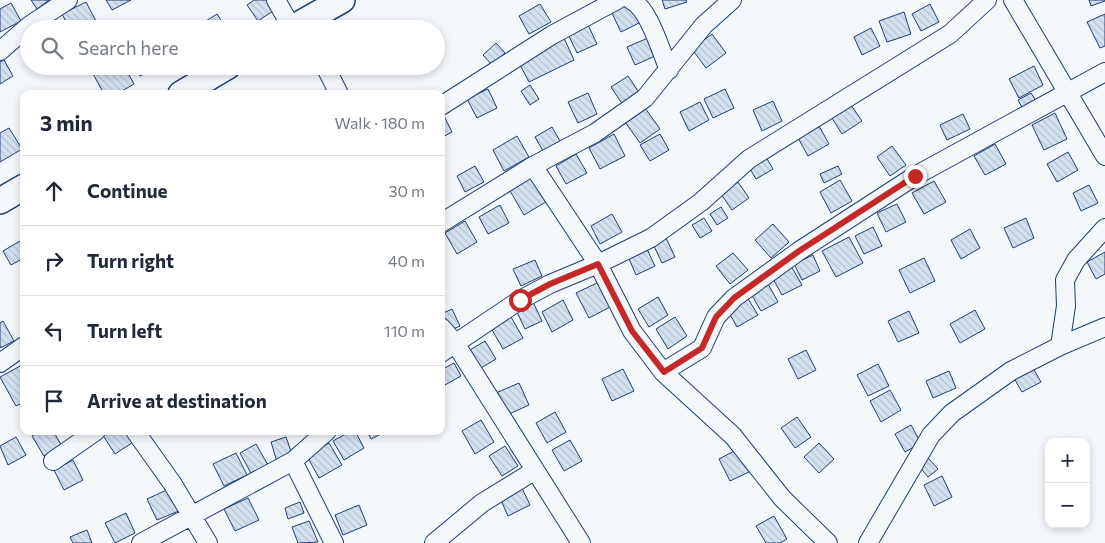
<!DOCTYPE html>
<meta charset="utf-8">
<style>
:root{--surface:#fff;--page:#f6f6f7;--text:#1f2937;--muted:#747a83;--line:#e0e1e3}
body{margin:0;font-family:Commissioner,sans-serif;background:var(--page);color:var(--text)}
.controls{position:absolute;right:15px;bottom:15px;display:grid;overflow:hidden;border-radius:10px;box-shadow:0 2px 8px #0003}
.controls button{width:45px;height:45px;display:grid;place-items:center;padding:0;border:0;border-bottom:1px solid var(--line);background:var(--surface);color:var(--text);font:25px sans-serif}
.stop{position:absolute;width:15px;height:15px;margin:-11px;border:4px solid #c62828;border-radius:50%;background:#fff}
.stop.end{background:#c62828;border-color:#fff;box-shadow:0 1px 5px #0008}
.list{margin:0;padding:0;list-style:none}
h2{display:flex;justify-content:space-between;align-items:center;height:65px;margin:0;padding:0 20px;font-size:21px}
h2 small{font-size:16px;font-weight:400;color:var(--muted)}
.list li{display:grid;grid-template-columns:32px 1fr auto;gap:15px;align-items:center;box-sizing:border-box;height:70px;padding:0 20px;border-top:1px solid var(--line)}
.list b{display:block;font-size:19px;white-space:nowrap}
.list em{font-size:16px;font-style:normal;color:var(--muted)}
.icon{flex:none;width:28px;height:28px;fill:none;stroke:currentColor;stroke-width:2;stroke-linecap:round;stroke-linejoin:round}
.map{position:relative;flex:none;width:1105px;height:543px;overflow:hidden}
.search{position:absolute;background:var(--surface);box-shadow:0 2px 8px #0003;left:20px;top:20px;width:425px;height:55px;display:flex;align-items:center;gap:12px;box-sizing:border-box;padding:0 18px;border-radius:28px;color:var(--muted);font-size:19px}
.panel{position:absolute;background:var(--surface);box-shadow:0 2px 8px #0003;left:20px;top:90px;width:425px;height:345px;border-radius:10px}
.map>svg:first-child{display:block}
.building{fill:url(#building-back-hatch);stroke:#1d3f73}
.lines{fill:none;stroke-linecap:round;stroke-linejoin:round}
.minor-casing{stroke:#1d3f73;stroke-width:20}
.secondary-casing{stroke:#1d3f73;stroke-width:28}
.minor{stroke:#f4f7fb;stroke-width:18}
.secondary{stroke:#f4f7fb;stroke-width:25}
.route{stroke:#c62828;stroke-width:6}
</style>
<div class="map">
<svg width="1105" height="543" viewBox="0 0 1105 543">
<defs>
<pattern id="building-back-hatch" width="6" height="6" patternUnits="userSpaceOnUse" patternTransform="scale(1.25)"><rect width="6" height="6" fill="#d5e0f0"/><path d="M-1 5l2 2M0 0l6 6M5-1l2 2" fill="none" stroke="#b6c1d1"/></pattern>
</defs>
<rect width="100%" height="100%" fill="#f4f7fb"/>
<path class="building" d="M31,0H49L37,9Z
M106,0H131L112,10Z
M254,0H270L276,9L258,21L247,5Z
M662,0H686L687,2L665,9Z
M1089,0H1105V1L1091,6Z
M86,2L96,21L81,29H70L62,14Z
M631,2L641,22L621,32L611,11Z
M11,3L21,21L0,32V9Z
M540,4L551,22L529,34L519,16Z
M930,4L939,22L921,31L912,14Z
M904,12L911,34L887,42L879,21Z
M217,14L227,29H199L198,26Z
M1105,14V46L1100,48L1087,22Z
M588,25L597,44L577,53L568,34Z
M871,28L880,46L862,55L854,37Z
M29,34V61L18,39Z
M712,34L726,53L706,68L692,49Z
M564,38L574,60L529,82L518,61Z
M648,38L655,56L635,65L627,47Z
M496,43L505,53L492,65L483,55Z
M4,60L13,76L0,84V62Z
M102,66H124L134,84L117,94H104L92,72Z
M135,66H160L140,76Z
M1034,66L1043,85L1019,98L1009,79Z
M628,76L640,94L623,105L611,87Z
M530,85L539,99L530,105L521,91Z
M488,89L497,108L477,118L467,99Z
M725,89L734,108L713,118L704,99Z
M588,93L597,114L578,123L568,102Z
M1031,93L1036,101L1023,109L1018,100Z
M773,101L782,121L762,131L753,110Z
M700,102L709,120L689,131L680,112Z
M851,105L862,121L842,134L832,118Z
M645,108L660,129L640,143L625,122Z
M1055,113L1067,139L1044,150L1032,125Z
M443,114L452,132L441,138V115Z
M963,114L970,129L947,140L940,125Z
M818,124L829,144L808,156L797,136Z
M552,127L560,141L543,151L535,137Z
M9,128L22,149L0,162V133Z
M614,134L625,156L600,169L589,148Z
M660,134L669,150L650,161L640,145Z
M517,136L529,157L504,171L493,150Z
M995,144L1006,164L985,175L974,156Z
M892,146L906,165L890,176L877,157Z
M1068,152L1078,170L1057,182L1047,164Z
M576,154L587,173L566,184L556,166Z
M766,157L773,169L756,179L749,167Z
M475,166L484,182L465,192L457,176Z
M838,166L842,174L824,183L820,174Z
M535,174L549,200L524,215L509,189Z
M840,180L852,201L831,213L820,192Z
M934,181L946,202L924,214L912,193Z
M738,182L749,198L732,210L721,194Z
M1089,185L1098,203L1081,211L1073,193Z
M897,204L906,222L886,232L877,213Z
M500,205L509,223L488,234L479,217Z
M721,207L728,218L717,225L710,214Z
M612,214L622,232L600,244L591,226Z
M704,218L712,231L700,238L692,225Z
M1026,218L1034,238L1013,248L1004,228Z
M465,221L477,242L457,254L445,233Z
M773,224L789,242L771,258L755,240Z
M873,227L882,246L864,254L855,236Z
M970,229L980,248L961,259L951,240Z
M849,237L863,263L836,277L822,251Z
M666,238L675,257L662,263L653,244Z
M20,241L24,247V258L11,265L3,251Z
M645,245L655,266L636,275L627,254Z
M1105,252V274L1096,279L1087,262Z
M733,253L748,270L730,284L716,266Z
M813,255L820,271L802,280L794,264Z
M924,258L935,281L910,293L899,270Z
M535,260L542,276L521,286L513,269Z
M791,266L802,285L782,295L772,277Z
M599,282L612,306L589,318L576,293Z
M767,282L778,302L761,311L750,292Z
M658,297L668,315L649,327L638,309Z
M747,297L758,315L737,327L727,309Z
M563,300L573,320L552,332L542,312Z
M533,302L542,321L525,329L516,310Z
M452,309L460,326L447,332L441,314Z
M975,310L985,329L960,343L950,324Z
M909,311L919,333L898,342L888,321Z
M511,317L523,338L503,349L491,328Z
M675,317L687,336L668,349L656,329Z
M3,321L14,341L0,348V323Z
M485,341L496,359L476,371L465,353Z
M806,350L816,370L798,379L788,359Z
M454,363L461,376L445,385L441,378V370Z
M1030,363L1041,382L1022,392L1011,373Z
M24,364V402L16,406L0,377Z
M878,364L889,386L868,396L857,375Z
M623,369L634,391L612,401L602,379Z
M949,371L956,388L933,398L926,381Z
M519,383L529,405L507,415L496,393Z
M890,390L901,410L881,422L870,401Z
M555,412L566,432L547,443L536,423Z
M797,417L811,437L795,448L781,428Z
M481,420L494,442L475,454L462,431Z
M911,425L921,443L905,452L895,434Z
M40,431H53L62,446L44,456L32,436Z
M107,431H129L135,441L115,454L102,434Z
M351,431H355L364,448L344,460L333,441Z
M367,431H387L371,439Z
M16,437L26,455L8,465L0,446Z
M286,437L293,457L277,462L271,442Z
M570,440L582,461L564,471L552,450Z
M329,443L342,465L319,478L307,456Z
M819,443L834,459L819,473L804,457Z
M256,444L268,465L252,475L240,453Z
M505,446L518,466L502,476L489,456Z
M740,448L751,471L730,481L719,459Z
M236,453L247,475L224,486L213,464Z
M928,458L938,469L928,477L919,466Z
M73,460L83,480L64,490L54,470Z
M942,476L952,497L934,506L924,485Z
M521,486L530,505L508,516L499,496Z
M171,488L181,510L157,520L147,499Z
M248,498L259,520L235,531L224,509Z
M300,502L304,513L288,519L285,508Z
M359,505L367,525L343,535L335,515Z
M126,513L135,533L115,543L105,523Z
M774,516L787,539L780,543H766L756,526Z
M309,521L318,542L298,543L292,527Z
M87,530L92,543H73L70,537Z"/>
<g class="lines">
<defs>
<path id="minor" d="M276,0L292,28
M631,0C649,8 661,52 669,70
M1013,0L1105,156
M0,51L30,25L68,0
M325,66L339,94
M441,106L552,35L617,0
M533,166L598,264L632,331L663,372L733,436L782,498L828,543
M441,223L533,166L595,133L645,98L704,25L732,0
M441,327L455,343L581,543
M1060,346L1066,306L1065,280L1076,260L1105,228
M441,353L520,300L550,284L598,264L651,238L701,202L749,159L950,34L987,0
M0,363L24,346
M663,372L702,348L716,317L734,298L799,251L915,176L1105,72
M135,431L172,483L208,543
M53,461L96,431
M293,461L334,543
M141,543L293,461L327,431
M434,543L482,503L534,471
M868,543L931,435L952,413L1011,371L1060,346L1105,327"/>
<path id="secondary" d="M291,29L342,0
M181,94L228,66
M0,201L24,187"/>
</defs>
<use href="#minor" class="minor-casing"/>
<use href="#secondary" class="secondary-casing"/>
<use href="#minor" class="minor"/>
<use href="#secondary" class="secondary"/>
</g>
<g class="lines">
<path class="route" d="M520,300L550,284L598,264L632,331L664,372L702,348L716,317L734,298L799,251L915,176"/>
</g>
</svg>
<div class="controls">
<button>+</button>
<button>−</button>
</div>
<div class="stop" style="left:520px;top:300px"></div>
<div class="stop end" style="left:915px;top:176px"></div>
<div class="search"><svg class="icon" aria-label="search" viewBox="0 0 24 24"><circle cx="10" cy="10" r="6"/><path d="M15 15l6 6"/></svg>Search here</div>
<section class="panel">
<h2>3 min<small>Walk · 180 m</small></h2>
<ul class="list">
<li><svg class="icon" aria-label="ahead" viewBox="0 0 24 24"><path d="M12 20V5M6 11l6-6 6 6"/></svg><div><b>Continue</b></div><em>30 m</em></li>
<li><svg class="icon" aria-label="right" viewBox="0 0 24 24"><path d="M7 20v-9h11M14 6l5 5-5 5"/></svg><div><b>Turn right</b></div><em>40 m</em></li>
<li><svg class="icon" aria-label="left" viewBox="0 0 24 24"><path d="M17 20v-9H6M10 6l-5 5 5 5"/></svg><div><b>Turn left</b></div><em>110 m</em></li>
<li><svg class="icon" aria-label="arrive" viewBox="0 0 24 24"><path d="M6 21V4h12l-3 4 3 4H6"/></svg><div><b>Arrive at destination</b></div></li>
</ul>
</section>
</div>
